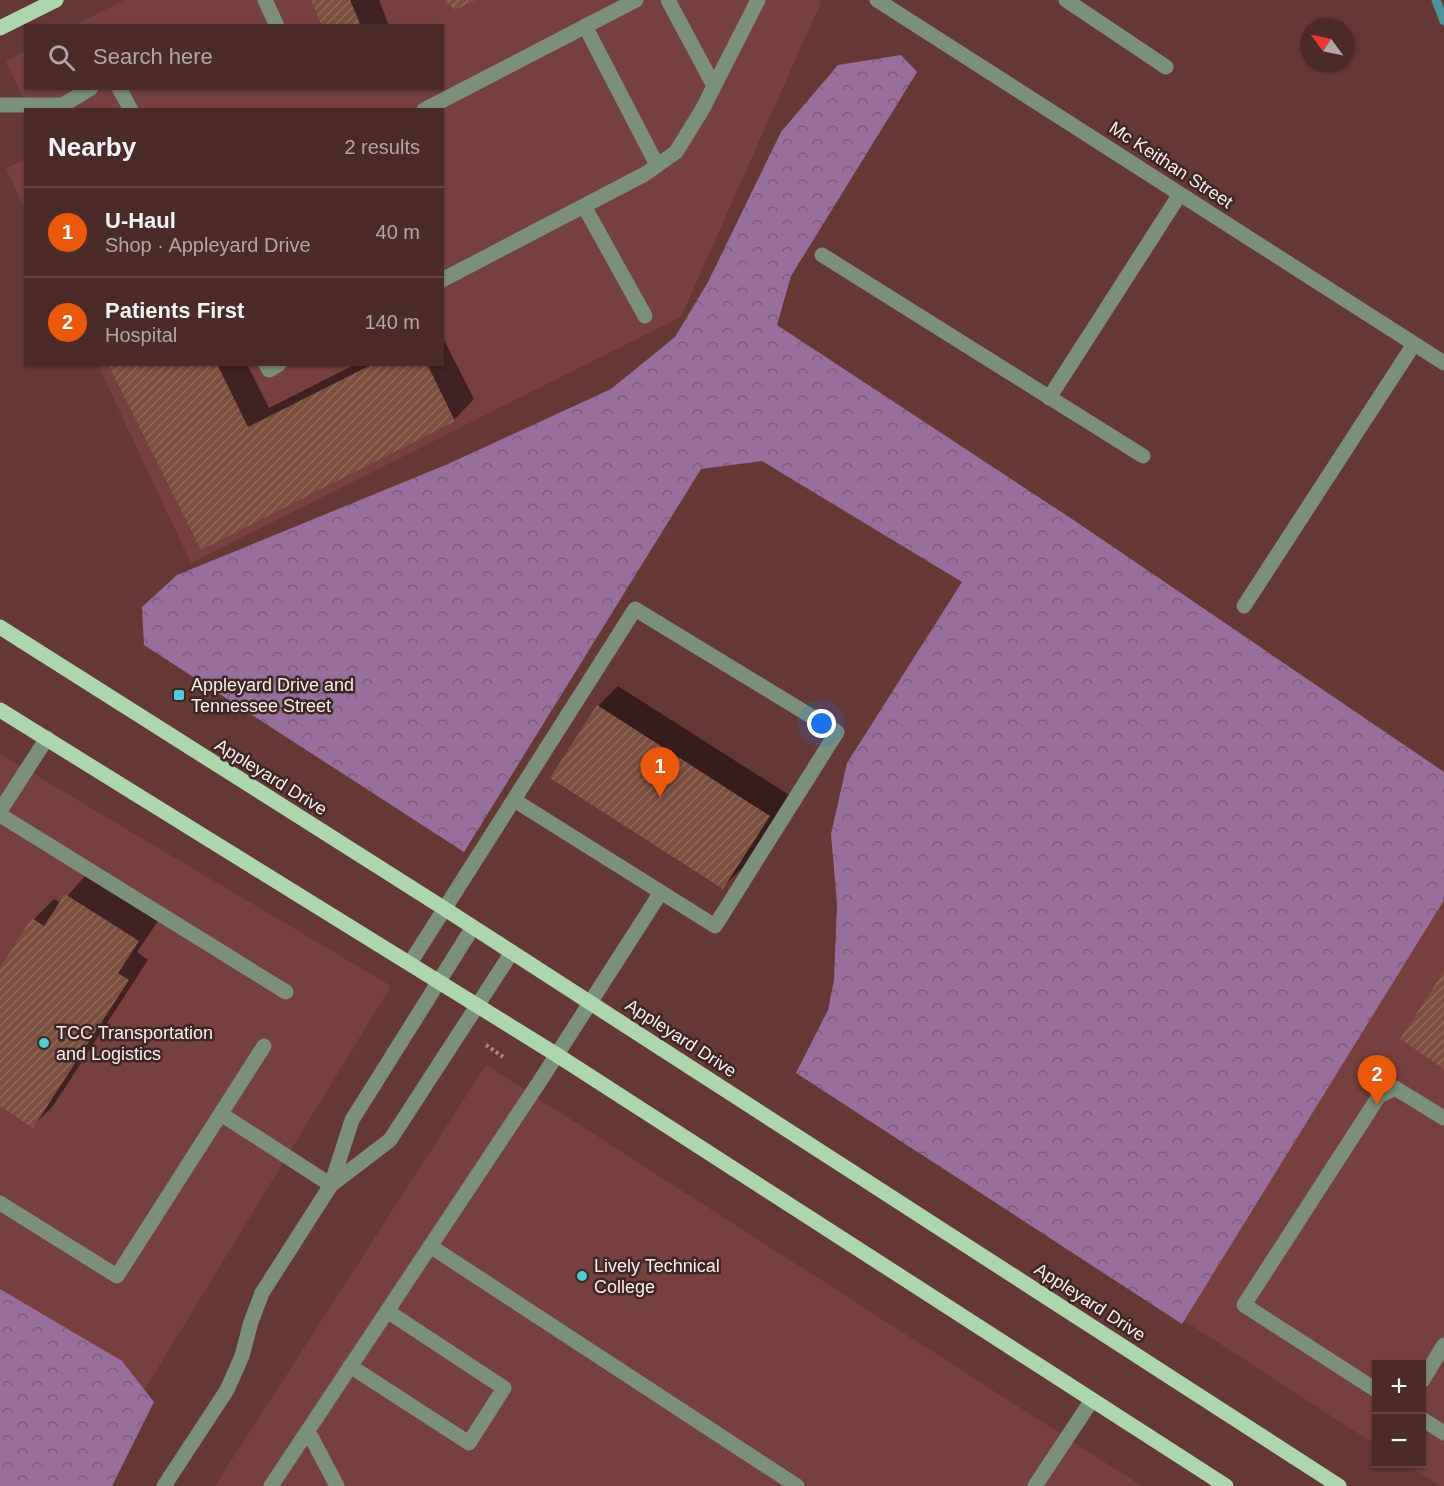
<!DOCTYPE html>
<meta charset="utf-8">
<style>
:root{--surface:#4c2a28;--page:#533230;--text:#f1f3f6;--muted:#b2a7a8;--line:#634645;--accent:#ea580c}
body{margin:0;font-family:Helvetica,sans-serif;background:var(--page);color:var(--text)}
.controls{position:absolute;right:18px;bottom:18px;display:grid;overflow:hidden;border-radius:0px;box-shadow:0 2px 4px #0004}
.controls button{width:54px;height:54px;display:grid;place-items:center;padding:0;border:0;border-bottom:2px solid var(--line);background:var(--surface);color:var(--text);font:30px sans-serif}
.compass{position:absolute;left:1300px;top:18px;width:54px;height:54px;border-radius:50%;background:var(--surface);box-shadow:0 2px 4px #0004;rotate:303deg}
.you{position:absolute;left:822px;top:724px;width:21px;height:21px;margin:-15px;border:4px solid #fff;border-radius:50%;background:#1a73e8;box-shadow:0 0 0 9px #1a73e833}
.badge{display:grid;place-items:center;width:39px;height:39px;border-radius:50%;background:var(--accent);color:#fff;font-size:20px;font-weight:700}
.pin{position:absolute;translate:-50% -50px;filter:drop-shadow(0 2px 3px #0008)}
.pin::after{content:'';position:absolute;top:32px;width:21px;height:18px;background:inherit;clip-path:polygon(0 0,100% 0,50% 100%)}
.list{margin:0;padding:0;list-style:none}
h2{display:flex;justify-content:space-between;align-items:center;height:78px;margin:0;padding:0 24px;font-size:26px}
h2 small{font-size:20px;font-weight:400;color:var(--muted)}
.list li{display:grid;grid-template-columns:39px 1fr auto;gap:18px;align-items:center;box-sizing:border-box;height:90px;padding:0 24px;border-top:2px solid var(--line)}
.list b{display:block;font-size:22px;white-space:nowrap}
.list p{margin:0;font-size:20px;white-space:nowrap;color:var(--muted)}
.list em{font-size:20px;font-style:normal;color:var(--muted)}
.icon{flex:none;width:33px;height:33px;fill:none;stroke:currentColor;stroke-width:2;stroke-linecap:round;stroke-linejoin:round}
.map{position:relative;flex:none;width:1444px;height:1486px;overflow:hidden}
.search{position:absolute;background:var(--surface);box-shadow:0 2px 4px #0004;left:24px;top:24px;width:420px;height:66px;display:flex;align-items:center;gap:15px;box-sizing:border-box;padding:0 21px;border-radius:0px;color:var(--muted);font-size:22px}
.panel{position:absolute;background:var(--surface);box-shadow:0 2px 4px #0004;left:24px;top:108px;width:420px;height:258px;border-radius:0px}
.map>svg:first-child{display:block}
.built{fill:#76403f}
.forest{fill:url(#forest-crowns)}
.shadow{fill:#0007}
.lines{fill:none;stroke-linecap:round;stroke-linejoin:round}
.stream{stroke:#4c9499;stroke-width:9}
.building{fill:url(#building-hatch)}
.path{stroke:#a98785;stroke-width:4;stroke-dasharray:3 3;stroke-linecap:butt}
.minor{stroke:#7c8f7b;stroke-width:15}
.major{stroke:#aed6ac;stroke-width:15}
.poi-dot{fill:#52cbd7;stroke:#3c2725;stroke-width:2}
.labels{text-anchor:middle;stroke-width:5;stroke-linejoin:round;paint-order:stroke}
.street-label{font-size:18px;fill:#ffeceb;stroke:#3c2725}
.poi-label{font-size:18px;fill:#ffeceb;stroke:#3c2725;text-anchor:start}
</style>
<div class="map">
<svg width="1444" height="1486" viewBox="0 0 1444 1486">
<defs>
<pattern id="forest-crowns" width="20" height="18" patternUnits="userSpaceOnUse" patternTransform="scale(1.5)"><rect width="20" height="18" fill="#986e9c"/><path d="M2 6a3 3 0 1 1 6 0M12 15a3 3 0 1 1 6 0" fill="none" stroke="#7a5e7a"/></pattern>
<pattern id="building-hatch" width="6" height="6" patternUnits="userSpaceOnUse" patternTransform="scale(1.5)"><rect width="6" height="6" fill="#7c503e"/><path d="M-1 1l2-2M0 6l6-6M5 7l2-2" fill="none" stroke="#90695a"/></pattern>
</defs>
<rect width="100%" height="100%" fill="#663835"/>
<path class="built" d="M124,0H819L821,2L681,317L191,563L98,365L442,364V110L28,109L6,61L25,51L26,88H442V26L75,25Z
M25,160V210L6,168Z
M0,754L391,986L140,1397L0,1306Z
M1444,895V1486H1441L1406,1464H1422V1364H1376V1445L1174,1314Z
M486,1065L1142,1486H215Z"/>
<path class="forest" d="M901,55L917,72L791,276L777,325L1075,521L1444,772V900L1182,1324L796,1073L828,1010L834,980L837,904L831,834L847,763L962,582L762,461L701,469L464,852L144,645L142,607L177,575L448,464L611,389L675,337L708,282L781,132L838,65Z
M0,1289L122,1361L154,1402L112,1486H0Z"/>
<path class="shadow" d="M313,0H379L389,26H323Z
M442,336L474,399L454,420L202,548L110,364H247L269,408L356,364H442Z
M618,686L789,795L743,867L723,887L598,706Z
M86,875L158,921L137,952L148,960L53,1106L33,1126L0,1104V971L34,919L54,899L61,903Z"/>
<g class="lines">
<path class="stream" d="M1436,0L1444,21"/>
</g>
<path class="building" d="M311,0H350L361,26H322Z
M444,0H476L455,10Z
M108,364H217L248,427L373,364H427L455,421L201,550Z
M597,705L770,816L723,889L550,778Z
M65,894L139,941L118,973L129,980L33,1128L0,1106V968L32,918L44,926Z
M1444,971V1069L1400,1039Z"/>
<g class="lines">
<path class="path" d="M486,1045L503,1057"/>
<path class="minor" d="M265,0L277,26
M668,0L714,86
M877,0L1444,363
M1066,0L1166,67
M585,26L657,165
M119,88L131,110
M0,105H63L91,88
M424,110L636,0
M584,206L645,316
M822,255L1143,456
M442,280L645,174L676,152L702,110L758,0
M266,364L269,370L279,364
M1049,398L1180,194
M1244,606L1414,344
M0,811L47,738
M0,815L286,992
M410,963L635,609L837,732L715,926L514,800
M221,1114L331,1185
M331,1185L390,1140L512,952
M0,1203L117,1276L264,1046
M430,1246L797,1486
M350,1366L469,1443L504,1388L387,1311
M1422,1381L1444,1345
M1376,1390L1244,1305L1379,1096L1395,1088L1444,1118
M1422,1419L1444,1433
M308,1431L337,1486
M164,1486L227,1390L242,1356L251,1322L262,1293L331,1185L352,1120L473,927
M271,1486L540,1081L661,892
M1035,1486L1092,1400"/>
<path class="major" d="M0,28L56,0
M0,627L445,909L1339,1486
M0,710L557,1055L1226,1486"/>
</g>
<g class="poi-dot">
<rect x="173" y="689" width="12" height="12" rx="3"/>
<circle cx="44" cy="1043" r="6"/>
<circle cx="582" cy="1276" r="6"/>
</g>
<g class="labels">
<g class="street-label">
<text transform="translate(1171 165) rotate(33)" y="6">Mc Keithan Street</text>
<text transform="translate(271 777) rotate(32)" y="6">Appleyard Drive</text>
<text transform="translate(681 1038) rotate(33)" y="6">Appleyard Drive</text>
<text transform="translate(1090 1302) rotate(33)" y="6">Appleyard Drive</text>
</g>
<g class="poi-label">
<text x="191" y="691">Appleyard Drive and<tspan x="191" dy="21">Tennessee Street</tspan></text>
<text x="56" y="1039">TCC Transportation<tspan x="56" dy="21">and Logistics</tspan></text>
<text x="594" y="1272">Lively Technical<tspan x="594" dy="21">College</tspan></text>
</g>
</g>
</svg>
<div class="controls">
<button>+</button>
<button>−</button>
</div>
<svg class="compass" viewBox="-18 -18 36 36"><path d="M0-13l5 13h-10z" fill="#e53935"/><path d="M0 13l5-13h-10z" fill="#b2a7a8"/></svg>
<div class="you"></div>
<div class="pin badge" style="left:660px;top:797px">1</div>
<div class="pin badge" style="left:1377px;top:1105px">2</div>
<div class="search"><svg class="icon" aria-label="search" viewBox="0 0 24 24"><circle cx="10" cy="10" r="6"/><path d="M15 15l6 6"/></svg>Search here</div>
<section class="panel">
<h2>Nearby<small>2 results</small></h2>
<ul class="list">
<li><span class="badge">1</span><div><b>U-Haul</b><p>Shop · Appleyard Drive</p></div><em>40 m</em></li>
<li><span class="badge">2</span><div><b>Patients First</b><p>Hospital</p></div><em>140 m</em></li>
</ul>
</section>
</div>
